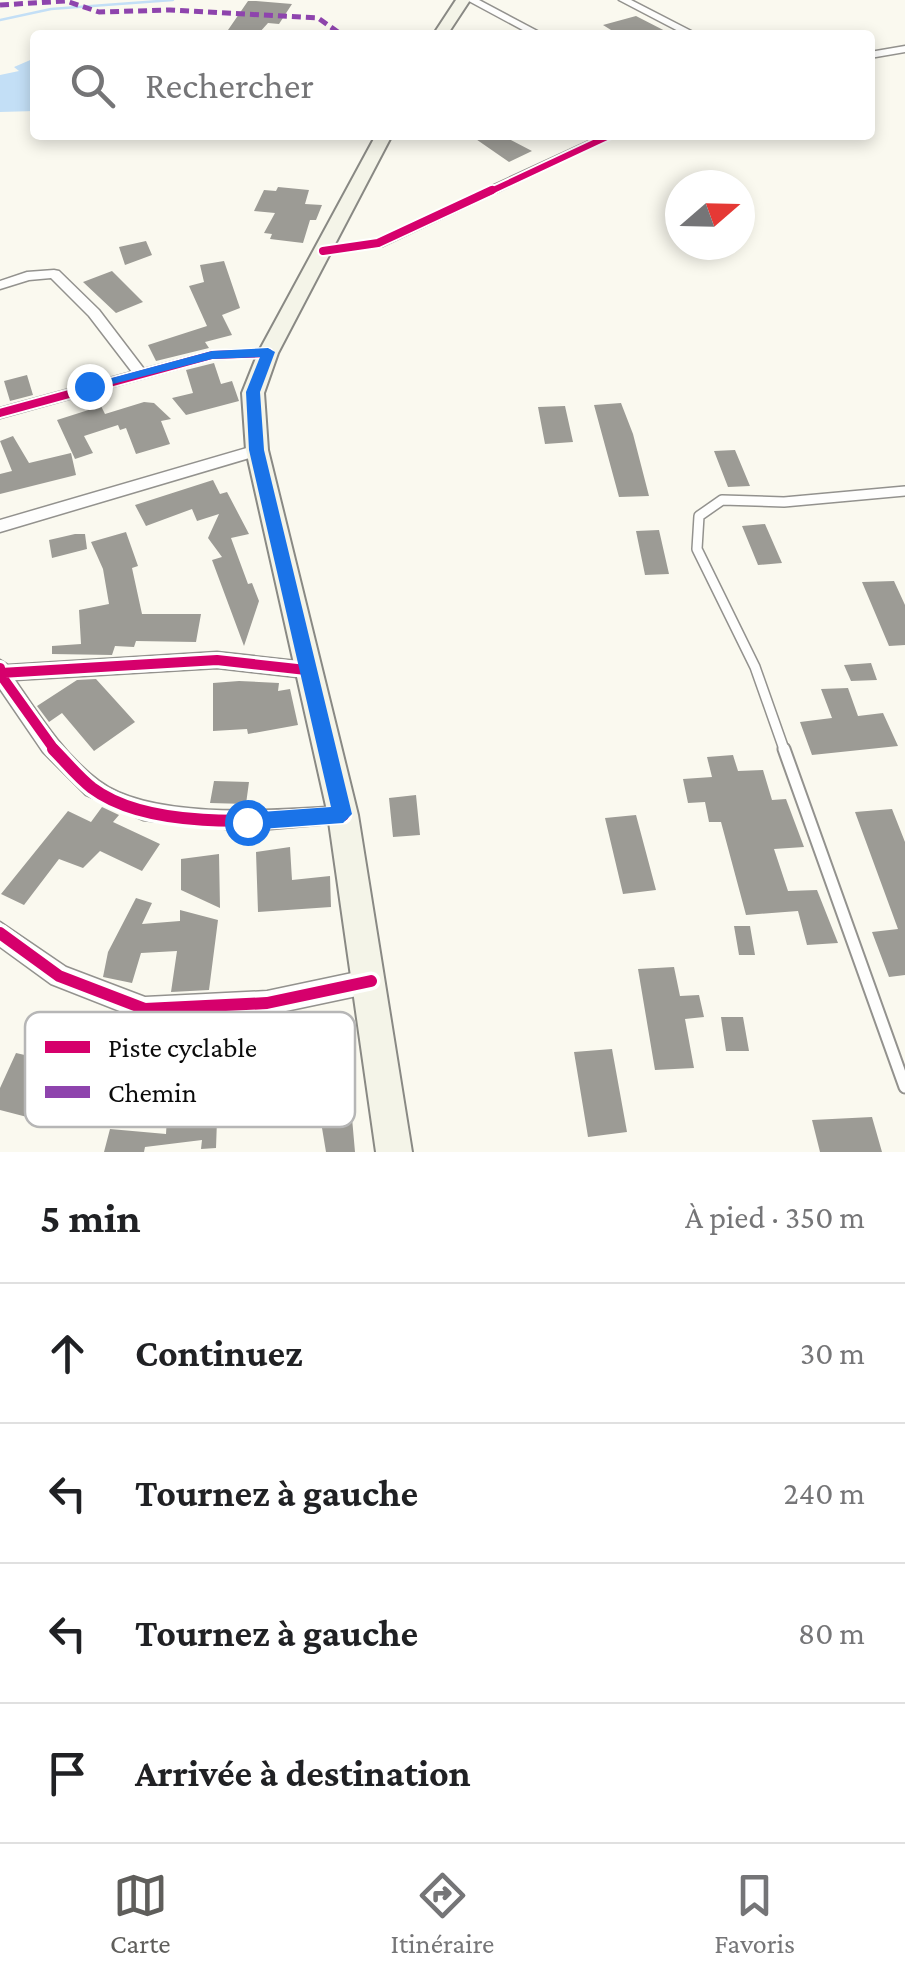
<!DOCTYPE html>
<html lang="fr">
<meta charset="utf-8">
<style>
:root{--surface:#fff;--page:#f2f2f2;--text:#202124;--muted:#757577;--line:#e0e0e0;--accent:#5f5e5b}
body{margin:0;font-family:"Crimson Pro",serif;background:var(--page);color:var(--text)}
.compass{position:absolute;left:665px;top:170px;width:90px;height:90px;border-radius:50%;background:var(--surface);box-shadow:0 5px 15px #0003;rotate:70deg}
.stop{position:absolute;width:30px;height:30px;margin:-22px;border:8px solid #1a73e8;border-radius:50%;background:#fff}
.stop.end{background:#1a73e8;border-color:#fff;box-shadow:0 2px 10px #0008}
.list{margin:0;padding:0;list-style:none}
h2{display:flex;justify-content:space-between;align-items:center;height:130px;margin:0;padding:0 40px;font-size:42px}
h2 small{font-size:32px;font-weight:400;color:var(--muted)}
.list li{display:grid;grid-template-columns:65px 1fr auto;gap:30px;align-items:center;box-sizing:border-box;height:140px;padding:0 40px;border-top:2px solid var(--line)}
.list b{display:block;font-size:38px;white-space:nowrap}
.list em{font-size:32px;font-style:normal;color:var(--muted)}
.icon{flex:none;width:55px;height:55px;fill:none;stroke:currentColor;stroke-width:2;stroke-linecap:round;stroke-linejoin:round}
.map{position:relative;flex:none;width:905px;height:1152px;overflow:hidden}
.search{position:absolute;background:var(--surface);box-shadow:0 5px 15px #0003;left:30px;right:30px;top:30px;height:110px;display:flex;align-items:center;gap:25px;box-sizing:border-box;padding:0 35px;border-radius:10px;color:var(--muted);font-size:38px}
.sheet{height:690px;background:var(--surface)}
nav{display:flex;justify-content:space-around;align-items:center;box-sizing:border-box;height:140px;border-top:2px solid var(--line);background:var(--surface);font-size:28px;color:var(--muted)}
nav a{display:grid;justify-items:center;gap:5px}
nav .on{color:var(--accent)}
.map>svg:first-child{display:block}
.water{fill:#c3dff6}
.lines{fill:none;stroke-linecap:round;stroke-linejoin:round}
.stream{stroke:#c3dff6;stroke-width:2.5}
.building{fill:#9c9b95}
.lane-far1-casing{stroke:#93928e;stroke-width:12}
.lane-casing{stroke:#93928e;stroke-width:15}
.street-casing{stroke:#93928e;stroke-width:3}
.secondary-casing{stroke:#898984;stroke-width:4}
.lane-far1{stroke:#fefefd;stroke-width:9}
.lane{stroke:#fefefd;stroke-width:11}
.street{fill:#fefefd;fill-rule:evenodd}
.secondary{fill:#f4f4e8;fill-rule:evenodd}
.quiet{stroke:#8e44ad;stroke-width:5;stroke-dasharray:9 5;stroke-linecap:butt}
.cycleway-far3-casing{stroke:#fff;stroke-width:10}
.cycleway-far2-casing{stroke:#fff;stroke-width:12}
.cycleway-far1-casing{stroke:#fff;stroke-width:16}
.cycleway-casing{stroke:#fff;stroke-width:19}
.cycleway-far3{stroke:#d6006c;stroke-width:6}
.cycleway-far2{stroke:#d6006c;stroke-width:8}
.cycleway-far1{stroke:#d6006c;stroke-width:10}
.cycleway{stroke:#d6006c;stroke-width:12}
.route{fill:#1a73e8}
.key{fill:#fff;stroke:#b6b6b6;stroke-width:2.5}
.key-label{font-size:28px;fill:#0b0b0b}
</style>
<div class="map">
<svg width="905" height="1152" viewBox="0 0 905 1152">
<rect width="100%" height="100%" fill="#faf9ef"/>
<path class="water" d="M35,58V111L0,112V75L19,71L14,67Z"/>
<g class="lines">
<path class="stream" d="M0,20L51,9L173,0"/>
</g>
<path class="building" d="M248,1H256L292,4L279,24L268,23L259,33L228,30Z
M636,16L673,35H619L603,25Z
M470,135H501L532,151L509,162Z
M278,187L309,190L305,204L322,205L316,220H310L303,243L270,239L272,234L264,233L275,213L254,211L264,190L276,191Z
M146,241L152,255L125,265L119,247Z
M224,261L240,308L222,315L232,335L205,342L209,348L156,361L148,345L207,326L189,286L204,282L200,265Z
M112,271L143,302L116,313L83,282Z
M214,363L221,384L232,381L239,401L186,415L172,398L193,393L186,370Z
M27,375L33,395L10,401L4,381Z
M144,402L154,403L171,419L161,421L170,444L136,454L126,428L120,430L118,425L84,436L93,453L75,459L57,420L101,406L105,414Z
M621,403L633,434L649,496L619,497L594,405Z
M565,406L573,442L545,444L538,407Z
M13,436L29,463L71,453L76,475L0,494V474L12,471L0,441Z
M735,450L750,486L728,487L714,451Z
M213,480L220,494L227,492L249,534L231,538L248,584L252,583L259,601L244,646L212,560L222,557L208,538L219,514L197,521L192,509L146,526L135,505Z
M765,524L782,563L758,565L742,526Z
M659,530L669,574L645,575L636,531Z
M126,532L138,566L132,568L142,614H201L196,642L136,641L134,647L115,646L112,655L52,654V646L81,644L79,610L109,604L103,569L91,542Z
M75,534H85L87,549L52,558L49,540Z
M894,581L905,605V645L889,646L862,582Z
M871,663L877,680L851,681L844,665Z
M96,679L135,722L94,751L62,713L49,722L37,706L77,680Z
M239,681L279,683L278,691L290,689L298,725L248,734L247,729L213,731V683Z
M848,688L858,716L883,713L898,746L812,755L800,722L832,718L821,689Z
M733,755L738,771L763,770L772,800L786,799L804,847L774,849L788,891L817,890L838,943L807,945L798,911L746,915L721,822H709L705,802L688,803L683,779L712,777L707,757Z
M214,781L249,782L246,804L210,803Z
M416,795L420,835L393,837L389,798Z
M102,807L119,815L113,822L160,844L142,871L100,851L83,868L59,859L24,905L1,894L68,811L91,822Z
M892,809L905,842V975L889,977L872,932L898,929L855,812Z
M636,815L656,890L623,894L605,818Z
M290,847L292,880L330,876L331,907L258,912L256,852Z
M219,854L220,908L181,890V859Z
M136,898L152,903L142,924L180,921V910L218,920L209,990L171,992L177,951L141,953L132,983L103,977L108,952Z
M734,926H750L755,955H739Z
M674,967L680,996L699,995L704,1017L685,1019L694,1068L655,1070L638,969Z
M721,1017H743L749,1051H726Z
M612,1049L627,1132L588,1137L574,1052Z
M125,1051H166L161,1085L210,1080L208,1120H217L216,1148L201,1149L202,1140L145,1147L144,1152H104L110,1129L166,1134L168,1099H116Z
M16,1053L51,1061L27,1117L0,1110V1088Z
M350,1095L355,1152H326L318,1104Z
M872,1117L882,1152H820L812,1120Z"/>
<g class="lines">
<defs>
<path id="lane-far1" d="M785,752L755,667L697,549L699,516L722,500L784,502L905,491"/>
<path id="lane" d="M784,749L905,1087"/>
<path id="street" d="M467,0H479L545,35H532Z
M619,0H631L699,35H686Z
M905,46V52L870,58V52Z
M602,135H617L383,246L323,255L317,251L323,247L375,240Z
M54,270L59,271L99,310L144,369L212,351L268,349L275,353L268,357L212,359L0,418V408L132,372L89,316L51,278L29,280L0,289V281L27,272Z
M257,445L265,450L263,454L0,532V520Z
M217,652L306,662L313,665L315,670L313,675L306,678L217,668L15,680C39,715 64,755 99,781C152,821 279,810 343,806L350,808L353,815L350,822L247,831L143,820L86,795L43,752L0,689V660L8,665Z
M0,922L66,967L145,997L267,991L371,969L379,973L383,981L379,989L371,993L267,1015L145,1021L51,984L0,947Z"/>
<path id="secondary" d="M456,0H470L447,35H433Z
M376,135H392L278,353L264,393L268,450L358,815L412,1152H376L328,815L246,450L242,393L258,353Z"/>
</defs>
<use href="#lane-far1" class="lane-far1-casing"/>
<use href="#lane" class="lane-casing"/>
<use href="#street" class="street-casing"/>
<use href="#secondary" class="secondary-casing"/>
<use href="#lane-far1" class="lane-far1"/>
<use href="#lane" class="lane"/>
<use href="#street" class="street"/>
<use href="#secondary" class="secondary"/>
<path class="quiet" d="M0,5L66,1L99,12L170,10L318,18L342,35"/>
<defs>
<path id="cycleway-far3" d="M487,193L611,135"/>
<path id="cycleway-far2" d="M323,251L378,243L492,190
M0,413L212,355L268,353"/>
<path id="cycleway-far1" d="M0,668L1,673L217,660L306,670
M0,674L56,752"/>
<path id="cycleway" d="M53,749C65,761 78,777 92,788C152,833 272,820 343,815
M0,933L59,976L145,1009L267,1003L371,981"/>
</defs>
<use href="#cycleway-far3" class="cycleway-far3-casing"/>
<use href="#cycleway-far2" class="cycleway-far2-casing"/>
<use href="#cycleway-far1" class="cycleway-far1-casing"/>
<use href="#cycleway" class="cycleway-casing"/>
<use href="#cycleway-far3" class="cycleway-far3"/>
<use href="#cycleway-far2" class="cycleway-far2"/>
<use href="#cycleway-far1" class="cycleway-far1"/>
<use href="#cycleway" class="cycleway"/>
</g>
<path class="route" d="M268,348L275,352L260,392L264,450L352,814L343,823L247,830L237,822L247,813L331,807L249,450L246,392L260,357L212,359L89,390L82,386L212,351Z"/>
<rect x="25" y="1012" width="330" height="115" rx="15" class="key"/>
<rect x="45" y="1041" width="45" height="12" fill="#d6006c"/>
<rect x="45" y="1086" width="45" height="12" fill="#8e44ad"/>
<g class="key-label">
<text x="108" y="1057">Piste cyclable</text>
<text x="108" y="1102">Chemin</text>
</g>
</svg>
<svg class="compass" viewBox="-18 -18 36 36"><path d="M0-13l5 13h-10z" fill="#e53935"/><path d="M0 13l5-13h-10z" fill="#757577"/></svg>
<div class="stop" style="left:247px;top:822px"></div>
<div class="stop end" style="left:89px;top:386px"></div>
<div class="search"><svg class="icon" aria-label="search" viewBox="0 0 24 24"><circle cx="10" cy="10" r="6"/><path d="M15 15l6 6"/></svg>Rechercher</div>
</div>
<section class="sheet">
<h2>5 min<small>À pied · 350 m</small></h2>
<ul class="list">
<li><svg class="icon" aria-label="ahead" viewBox="0 0 24 24"><path d="M12 20V5M6 11l6-6 6 6"/></svg><div><b>Continuez</b></div><em>30 m</em></li>
<li><svg class="icon" aria-label="left" viewBox="0 0 24 24"><path d="M17 20v-9H6M10 6l-5 5 5 5"/></svg><div><b>Tournez à gauche</b></div><em>240 m</em></li>
<li><svg class="icon" aria-label="left" viewBox="0 0 24 24"><path d="M17 20v-9H6M10 6l-5 5 5 5"/></svg><div><b>Tournez à gauche</b></div><em>80 m</em></li>
<li><svg class="icon" aria-label="arrive" viewBox="0 0 24 24"><path d="M6 21V4h12l-3 4 3 4H6"/></svg><div><b>Arrivée à destination</b></div></li>
</ul>
</section>
<nav>
<a class="on"><svg class="icon" aria-label="map" viewBox="0 0 24 24"><path d="M3 6l6-2 6 2 6-2v14l-6 2-6-2-6 2zM9 4v14M15 6v14"/></svg>Carte</a>
<a><svg class="icon" aria-label="directions" viewBox="0 0 24 24"><path d="M12 3l9 9-9 9-9-9zM9 14v-3h6M13 9l2 2-2 2"/></svg>Itinéraire</a>
<a><svg class="icon" aria-label="saved" viewBox="0 0 24 24"><path d="M7 4h10v16l-5-4-5 4z"/></svg>Favoris</a>
</nav>
